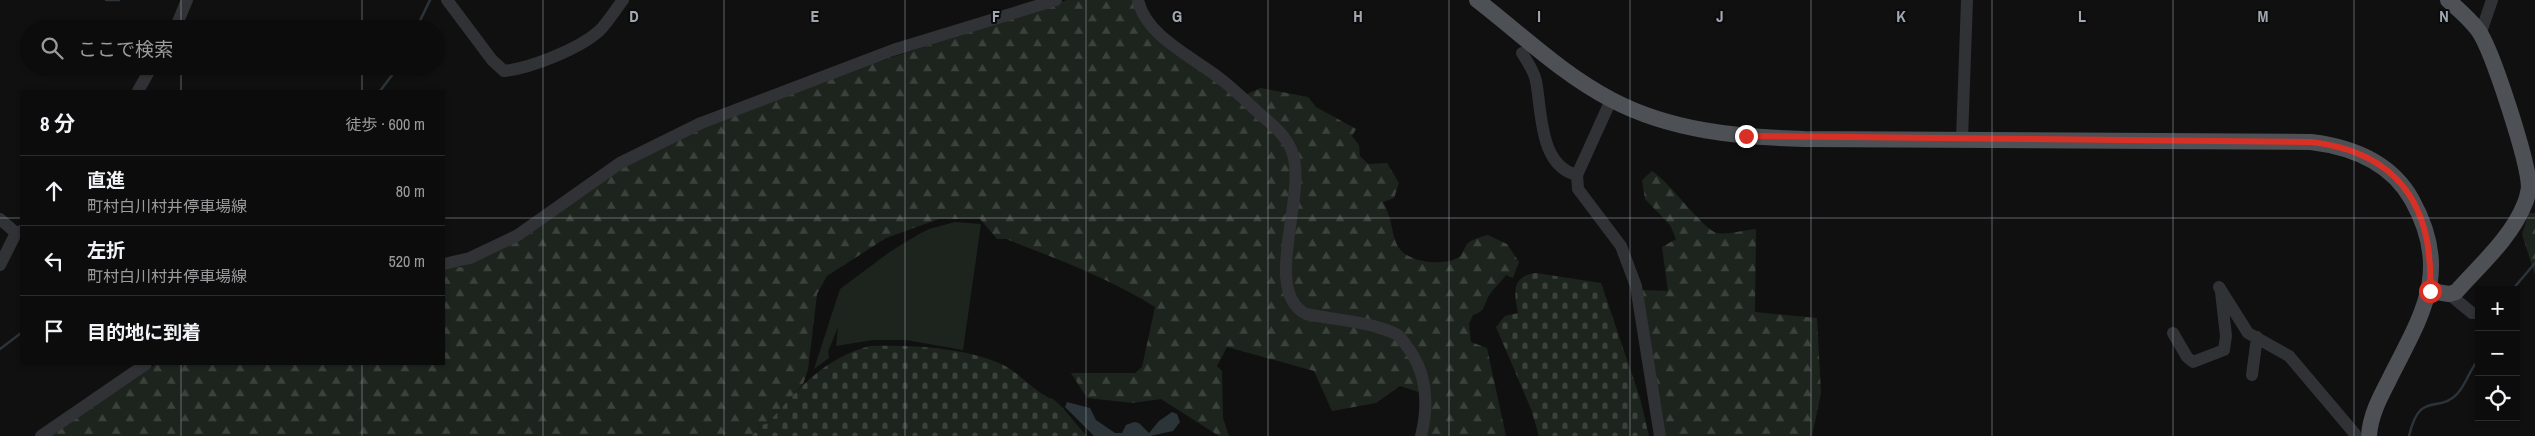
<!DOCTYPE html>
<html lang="ja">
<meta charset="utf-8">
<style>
:root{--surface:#0c0c0d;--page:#1a1a1b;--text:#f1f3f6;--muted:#9a9b9d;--line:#2c2c2e}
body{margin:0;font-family:"Archivo Narrow","Noto Sans JP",sans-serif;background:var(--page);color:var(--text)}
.controls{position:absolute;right:15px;bottom:15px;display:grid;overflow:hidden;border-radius:0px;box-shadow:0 1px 4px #0004}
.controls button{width:45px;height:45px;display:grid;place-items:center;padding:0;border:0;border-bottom:1px solid var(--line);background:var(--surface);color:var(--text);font:25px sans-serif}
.stop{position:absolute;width:15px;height:15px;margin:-11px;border:4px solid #d93025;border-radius:50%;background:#fff}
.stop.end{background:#d93025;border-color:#fff;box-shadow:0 1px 5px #0008}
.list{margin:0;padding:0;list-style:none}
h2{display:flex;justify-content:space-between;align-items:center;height:65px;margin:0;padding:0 20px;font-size:21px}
h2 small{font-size:16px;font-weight:400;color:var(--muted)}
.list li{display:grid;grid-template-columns:32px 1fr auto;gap:15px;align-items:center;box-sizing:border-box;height:70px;padding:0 20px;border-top:1px solid var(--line)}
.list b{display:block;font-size:19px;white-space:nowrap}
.list p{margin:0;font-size:16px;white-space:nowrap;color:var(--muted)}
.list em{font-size:16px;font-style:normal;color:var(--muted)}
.icon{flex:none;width:28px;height:28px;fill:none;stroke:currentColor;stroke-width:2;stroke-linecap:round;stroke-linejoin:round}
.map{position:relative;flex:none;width:2535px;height:436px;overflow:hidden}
.search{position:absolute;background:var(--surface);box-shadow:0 1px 4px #0004;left:20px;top:20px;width:425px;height:55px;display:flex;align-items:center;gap:12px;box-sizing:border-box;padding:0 18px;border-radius:28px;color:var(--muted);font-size:19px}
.panel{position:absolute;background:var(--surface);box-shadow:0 1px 4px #0004;left:20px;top:90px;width:425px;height:275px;border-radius:0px}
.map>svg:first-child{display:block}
.forest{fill:url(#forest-firs)}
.cemetery{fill:url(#cemetery-stones)}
.pitch{fill:#1d241d}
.water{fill:#2a3439}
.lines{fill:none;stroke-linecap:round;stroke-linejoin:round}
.stream{stroke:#2a3439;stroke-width:2.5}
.minor{stroke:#313236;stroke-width:12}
.major{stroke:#4d5055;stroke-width:16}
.route{stroke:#d93025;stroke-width:6}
.grid{fill:none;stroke:#a2a8b2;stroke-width:1;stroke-opacity:0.55}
.grid-label{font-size:16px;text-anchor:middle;font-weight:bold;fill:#a2a8b2;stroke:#0b0b0c;stroke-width:4;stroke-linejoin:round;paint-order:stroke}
</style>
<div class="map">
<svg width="2535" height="436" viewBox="0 0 2535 436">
<defs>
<pattern id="forest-firs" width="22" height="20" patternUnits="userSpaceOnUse" patternTransform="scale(1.25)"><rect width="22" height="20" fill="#1d241d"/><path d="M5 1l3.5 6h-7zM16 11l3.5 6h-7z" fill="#3b413b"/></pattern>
<pattern id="cemetery-stones" width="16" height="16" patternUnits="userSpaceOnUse" patternTransform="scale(1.25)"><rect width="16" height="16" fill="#1d241d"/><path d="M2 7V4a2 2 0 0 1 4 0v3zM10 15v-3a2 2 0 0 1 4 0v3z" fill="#3b413b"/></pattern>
</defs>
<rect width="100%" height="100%" fill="#101011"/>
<path class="forest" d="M1067,0H1133L1135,6L1237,98L1261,88L1308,97L1316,107L1356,129L1352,136L1359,145L1360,156L1368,164L1387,163L1399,183L1394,198L1383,202C1400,233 1384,255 1429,262C1438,263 1452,262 1459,257C1463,254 1464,248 1467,244C1472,239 1481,237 1488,235L1507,244L1519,262L1513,278L1506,275C1501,282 1493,289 1490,294C1483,304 1487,311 1473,315L1469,324L1471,342L1487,348L1506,436H1425L1431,396L1400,386L1376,403L1332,411L1314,371L1227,347L1217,366L1222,371L1223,418L1229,436H1219L1161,399L1133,403L1087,398L1071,373H1135L1142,367L1155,307C1109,278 1057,259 1006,239H997L980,219H939L886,238L827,276L817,294L808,370L803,384L768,423L762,425L751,436H49L156,364H444V268L461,267L523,239L618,169L714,122L832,77Z
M1652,171C1671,183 1702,229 1717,233C1727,235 1745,230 1756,229L1755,312L1817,318L1821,393L1812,436H1666L1642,290L1668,291L1662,247L1676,239L1670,225L1645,199L1642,180Z
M2529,213H2535V275L2522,234Z"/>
<path class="cemetery" d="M1536,273L1601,283L1640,398L1649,436H1539L1531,409L1496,327L1505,316L1518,313C1514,293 1511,276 1536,273Z
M870,346C912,345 960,347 999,363C1018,371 1029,387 1046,396C1048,398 1051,398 1053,399C1064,407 1077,426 1087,436H751L762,425L768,423C799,388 824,358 870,346Z"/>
<path class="pitch" d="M955,222L981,224L963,350L906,340H873L836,346L838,327L828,352L829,358L814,369L840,289L891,251L919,234L929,229Z"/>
<path class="water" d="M1067,402L1090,408L1096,420L1115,433H1122L1126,425L1134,422L1139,423L1149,433L1159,421L1172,412L1177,414L1180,422L1173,431L1150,436H1094L1065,407Z"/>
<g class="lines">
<path class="stream" d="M106,0H119
M416,29L430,0
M380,91L399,66
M2512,290L2535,263
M0,349L21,333
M2409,436C2420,389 2438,415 2458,393C2467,382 2470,369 2479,359"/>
<path class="minor" d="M447,0L492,60L504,71C531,68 579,49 599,31C608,22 615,10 623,0
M1138,0C1146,36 1191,56 1218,77C1233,88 1247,102 1261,115C1272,124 1285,135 1291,149C1310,191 1260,290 1306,314C1335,320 1369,321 1396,334C1400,336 1403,341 1406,345C1427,372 1429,404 1421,436
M175,29L187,0
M2480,35L2492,0
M1522,53C1527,61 1534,71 1536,81C1542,112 1539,166 1577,175
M138,91L152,66
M1611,100L1577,175L1578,189L1621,246L1636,286L1660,436
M1962,139L1967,0
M0,219L16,233
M444,264L470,258L518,235L620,163L701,123L893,50L1056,0
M0,265L16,233L21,231
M2219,287L2248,333L2289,356L2355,434
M2449,294L2472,313H2479
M2173,333L2187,357L2193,362L2224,350L2226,336L2221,292
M2252,375L2257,337
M41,436L146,364"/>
<path class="major" d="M1477,0C1521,34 1562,74 1612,100C1671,131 1738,137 1804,139L2311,142C2352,147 2391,162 2412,200C2453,273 2420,317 2388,382C2379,399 2370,417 2369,436
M2430,291L2449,294L2456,292C2480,265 2512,237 2525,203C2527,199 2528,192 2529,188C2529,163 2492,49 2478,30C2470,19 2458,9 2448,0"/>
</g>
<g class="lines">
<path class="route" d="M1746,136L2311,142C2398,152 2434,206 2430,291"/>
</g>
<path class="grid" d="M181,0V29M362,0V29M543,0V436M724,0V436M905,0V436M1086,0V436M1268,0V436M1449,0V436M1630,0V436M1811,0V436M1992,0V436M2173,0V436M2354,0V436M181,66V91M362,66V91M0,218H21M444,218H2535M181,364V436M362,364V436"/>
<g class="grid-label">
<text x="634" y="22">D</text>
<text x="815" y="22">E</text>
<text x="996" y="22">F</text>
<text x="1177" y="22">G</text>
<text x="1358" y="22">H</text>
<text x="1539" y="22">I</text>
<text x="1720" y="22">J</text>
<text x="1901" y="22">K</text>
<text x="2082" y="22">L</text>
<text x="2263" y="22">M</text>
<text x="2444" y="22">N</text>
</g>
</svg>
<div class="controls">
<button>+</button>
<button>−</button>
<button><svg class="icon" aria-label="locate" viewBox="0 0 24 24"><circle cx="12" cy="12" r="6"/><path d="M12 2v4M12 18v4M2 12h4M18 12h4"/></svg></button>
</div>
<div class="stop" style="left:2430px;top:291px"></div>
<div class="stop end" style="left:1746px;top:136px"></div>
<div class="search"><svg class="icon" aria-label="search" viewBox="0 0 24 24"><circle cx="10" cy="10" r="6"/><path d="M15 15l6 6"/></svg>ここで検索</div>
<section class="panel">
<h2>8 分<small>徒歩 · 600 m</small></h2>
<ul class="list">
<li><svg class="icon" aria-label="ahead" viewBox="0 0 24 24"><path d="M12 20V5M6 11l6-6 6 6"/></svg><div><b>直進</b><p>町村白川村井停車場線</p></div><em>80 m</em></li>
<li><svg class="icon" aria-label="left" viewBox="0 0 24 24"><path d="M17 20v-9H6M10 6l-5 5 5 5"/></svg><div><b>左折</b><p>町村白川村井停車場線</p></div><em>520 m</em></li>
<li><svg class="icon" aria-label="arrive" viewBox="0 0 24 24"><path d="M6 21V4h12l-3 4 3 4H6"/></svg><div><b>目的地に到着</b></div></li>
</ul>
</section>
</div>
